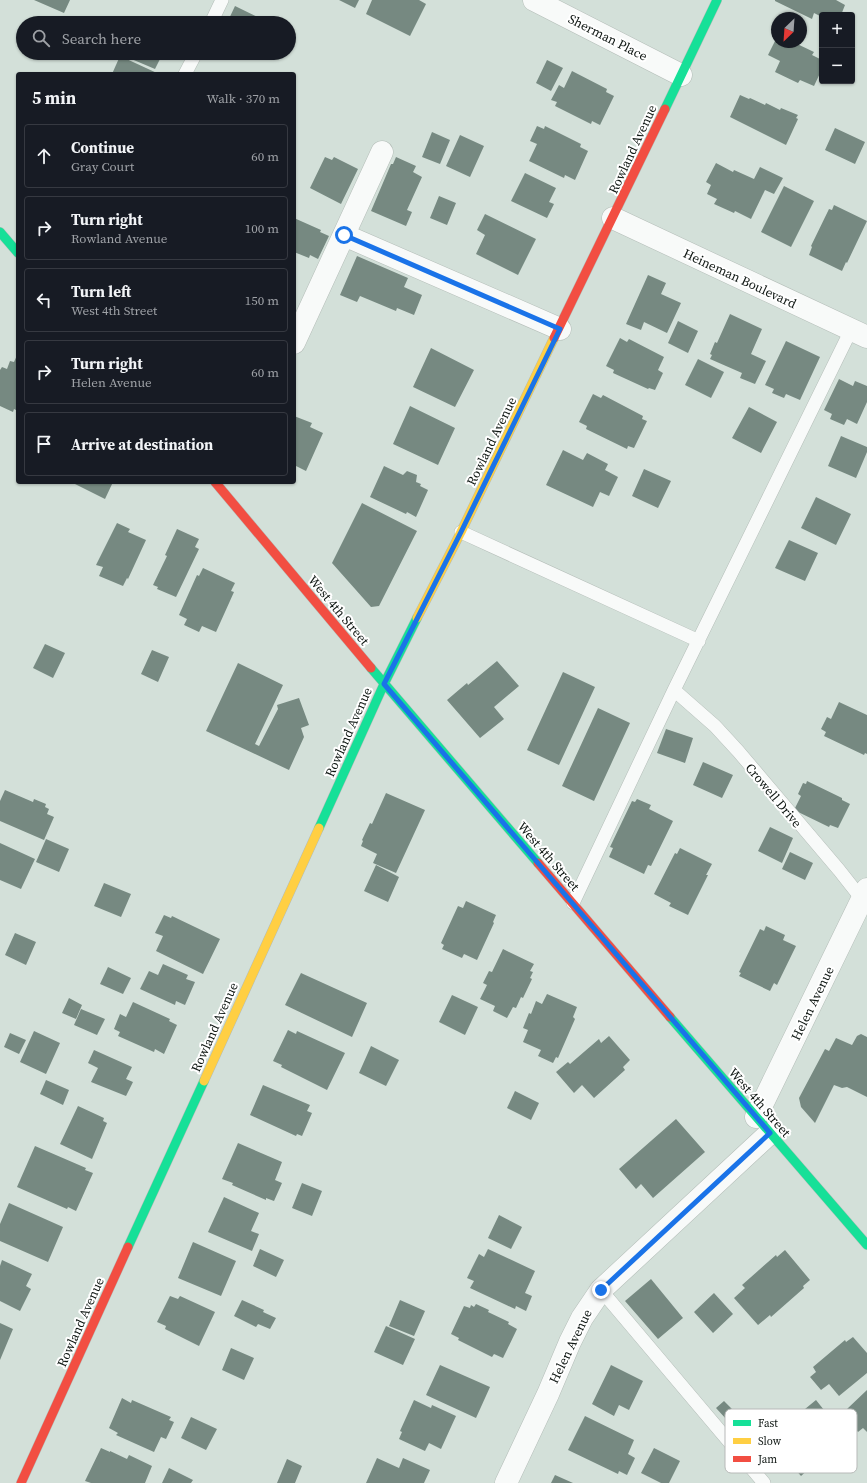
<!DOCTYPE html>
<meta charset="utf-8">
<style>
:root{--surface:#171b24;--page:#20242c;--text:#f1f3f6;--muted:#9ea1a6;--line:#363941}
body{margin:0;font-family:"Source Serif 4",serif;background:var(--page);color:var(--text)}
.controls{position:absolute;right:12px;top:12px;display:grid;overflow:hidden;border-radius:4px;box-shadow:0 1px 3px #0004}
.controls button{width:36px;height:36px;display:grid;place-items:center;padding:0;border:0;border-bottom:1px solid var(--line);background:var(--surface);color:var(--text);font:20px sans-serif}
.compass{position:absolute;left:771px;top:12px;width:36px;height:36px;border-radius:50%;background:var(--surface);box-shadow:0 1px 3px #0004;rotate:205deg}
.stop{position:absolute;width:12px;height:12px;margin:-9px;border:3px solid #1a73e8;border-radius:50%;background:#fff}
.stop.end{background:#1a73e8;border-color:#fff;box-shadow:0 1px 4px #0008}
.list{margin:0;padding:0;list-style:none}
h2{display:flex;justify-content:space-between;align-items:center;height:52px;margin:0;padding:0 16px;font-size:17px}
h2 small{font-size:13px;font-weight:400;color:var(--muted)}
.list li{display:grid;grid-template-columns:26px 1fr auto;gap:12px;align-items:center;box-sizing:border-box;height:64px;margin:0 8px 8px;padding:0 8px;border:1px solid var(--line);border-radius:4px}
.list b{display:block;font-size:15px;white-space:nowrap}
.list p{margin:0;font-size:13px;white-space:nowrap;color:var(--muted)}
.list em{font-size:13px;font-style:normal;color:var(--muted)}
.icon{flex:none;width:22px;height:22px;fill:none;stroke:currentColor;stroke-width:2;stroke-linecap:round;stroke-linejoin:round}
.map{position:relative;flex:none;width:867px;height:1483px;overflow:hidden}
.search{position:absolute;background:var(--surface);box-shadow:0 1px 3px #0004;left:16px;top:16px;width:280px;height:44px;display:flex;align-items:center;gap:10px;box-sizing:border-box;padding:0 14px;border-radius:22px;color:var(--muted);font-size:15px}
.panel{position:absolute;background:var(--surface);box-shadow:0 1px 3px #0004;left:16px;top:72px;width:280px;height:412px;border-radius:4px}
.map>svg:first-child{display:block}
.building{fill:#768981}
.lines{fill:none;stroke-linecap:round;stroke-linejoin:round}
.lane-casing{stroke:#b4bdb8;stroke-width:14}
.street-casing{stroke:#b4bdb8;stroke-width:23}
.fast-casing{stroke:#b4bdb8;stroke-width:10}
.slow-casing{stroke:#b4bdb8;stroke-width:10}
.jam-casing{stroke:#b4bdb8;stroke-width:10}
.lane{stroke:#f8faf9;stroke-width:13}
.street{stroke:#f8faf9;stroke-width:22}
.fast{stroke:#16e098;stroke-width:9}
.slow{stroke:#ffcf43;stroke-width:9}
.jam{stroke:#f24e42;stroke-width:9}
.route{stroke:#1a73e8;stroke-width:5}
.labels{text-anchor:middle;stroke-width:4;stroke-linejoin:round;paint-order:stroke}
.street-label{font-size:13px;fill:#0e1612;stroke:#fff}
.key{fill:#fff;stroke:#b7b9b8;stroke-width:1}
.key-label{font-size:11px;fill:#0e1612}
</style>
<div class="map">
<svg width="867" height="1483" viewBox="0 0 867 1483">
<rect width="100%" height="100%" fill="#d3e0d9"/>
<path class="building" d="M34,0H70L64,13Z
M339,0H359L355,8Z
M372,0H419L426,4L410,36L366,14Z
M775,0H836L845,5L841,15H822V17L814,13L812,19L775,1Z
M235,6L270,23H227Z
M777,37V42H787L792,44L793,42L814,52L812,55L822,60V69L814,86L800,80L798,83L775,72L780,61L768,55Z
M131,53H163L155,69L129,58Z
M248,53H263L260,59Z
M120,56L159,74H112Z
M547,60L563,68L551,91L536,83Z
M572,71L607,89L606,92L614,96L600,125L592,121L591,124L555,106L557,102L551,100L559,85L564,88Z
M740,95L749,99L750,98L765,105L766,103L780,110L781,108L798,115L796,118L798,119L786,145L730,117Z
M537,126L544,129L545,126L581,144L580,147L588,151L575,180L565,175L564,178L529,161L537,144L530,141Z
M835,128L865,142L855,164L825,150Z
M432,132L450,140L440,164L422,157Z
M460,135L484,146L470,177L446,166Z
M325,157L332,160L334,157L358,169L341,204L310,188Z
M396,157L416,166L413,172L422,177L407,210L412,212L406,226L371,211L391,164H393Z
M716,163L733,172L734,170L754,179L760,167L783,178L774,194L765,190L751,219L735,211L734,213L714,204L717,199L707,194L711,185L706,182Z
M525,173L556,188L549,202L554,204L547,218L511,201Z
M784,186L814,201L791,247L761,232Z
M439,196L456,203L447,225L430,218Z
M834,205L867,221L847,263L846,262L842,271L809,255L812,247L811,246L829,209L832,210Z
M485,214L536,239L518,275L476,254L485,235L477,230Z
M294,218L321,230L320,232L329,236L318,259L310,255L309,258L294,252Z
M357,256L408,278L404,287L422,295L414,315L397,308L396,311L360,296L357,302L340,295Z
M648,275L666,283L661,294L681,303L667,333L644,322L641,330L626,324Z
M730,314L762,329L751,354L766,361L755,384L740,378L742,373L710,359L712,355L710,354L715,342L717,343Z
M678,321L698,331L688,353L668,343Z
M620,338L627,342L629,339L664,357L658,370L663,373L655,390L649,388L648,389L613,373L614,370L606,366Z
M786,341L820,357L800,400L786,394L784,398L772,393L774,389L765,385Z
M431,348L474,370L455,407L413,387Z
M18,353V411L14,409L13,412L0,406V370L2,367L7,369L10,361L14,362Z
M698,359L724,372L711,398L685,385Z
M839,379L853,386L855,381L867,386V402L857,424L847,419L844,425L830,419L832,414L824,410Z
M593,394L601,398L603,395L643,416L642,419L647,421L634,448L628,446L627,449L586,429L587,426L579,422Z
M410,406L455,428L438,465L393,444Z
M749,407L777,422L761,453L732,438Z
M294,416L312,423L310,427L323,433L306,471L294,465Z
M841,436L867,447V452L856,478L828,466Z
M563,450L583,460L587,453L608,464L605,470L618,477L609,496L600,492L593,507L546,485Z
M384,466L403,475L407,471L417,475L416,482L421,484L420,486L428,490L416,517L407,512L406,514L370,497Z
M644,469L671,481L658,508L632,496Z
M74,482H113L105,499L73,483Z
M816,497L851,514L836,545L801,528Z
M362,503L417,531L379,606L371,607L332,563Z
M117,523L130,529L128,532L146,540L128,579L127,578L123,586L99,576L103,567L96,565Z
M177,529L199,539L195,547L199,549L176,597L157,589L158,587L153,585L167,556L165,555Z
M789,540L818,553L805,581L775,568Z
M203,568L235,583L231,591L234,592L216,632L202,626L199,632L184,625L187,619L179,615L197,575L199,576Z
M45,644L65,653L53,678L33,668Z
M152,650L169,657L158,682L141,674Z
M497,661L519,686L494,707L504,719L480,738L447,700L467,683L468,685Z
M238,663L283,685L255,744L259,746L278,709L277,705L299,698L309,725L301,728L304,737L289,770L206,731Z
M563,672L595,687L559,765L527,750Z
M839,702L867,715V754L865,753L864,755L824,736L826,732L821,729L827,717L831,719Z
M598,708L630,723L594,801L562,786Z
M666,729L693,738L685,763L657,753Z
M703,762L733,775L722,798L693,785Z
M807,781L842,798V800L850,804L838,828L830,825L829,827L794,810L801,796L798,794L803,783L806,784Z
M5,790L33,802L34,799L46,804L45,807L49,809L47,814L54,817L44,840L0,821V801Z
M386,793L425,810L396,873L373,863L377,854L361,846L363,841L362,840L370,823L372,824Z
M637,799L651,805L649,809L673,821L651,866L648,865L644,874L609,857L613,848L610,847L632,801L635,802Z
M770,827L793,838L782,863L758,851Z
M46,839L69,849L59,872L36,862Z
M0,843L35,859L21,889L0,880Z
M680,848L712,864L706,875H708L688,915L669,906L671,903L654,894L675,853L677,854Z
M790,852L813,863L805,880L782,869Z
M376,865L399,877L388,902L364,891Z
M104,883L131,894L121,917L94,906Z
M466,901L496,915L493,922L494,923L477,960L464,954L462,958L442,949L444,945L441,943L458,906L463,908Z
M164,915L171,918L172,916L220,939L203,974L156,951L163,936L155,933Z
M766,926L785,935L783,940L796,946L777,985L774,983L770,991L739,976L741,973L739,972L760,929L764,931Z
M15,933L36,942L26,965L5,955Z
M503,949L534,964L530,971L533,972L530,978L532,979L523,998L521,997L516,1008L513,1007L507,1018L493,1011L495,1006L480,999L487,985L483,983L489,971L492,972Z
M163,964L188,975L186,979L195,982L185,1005L176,1001L175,1005L140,989L149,971L158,975Z
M108,967L131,978L123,994L100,984Z
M301,973L367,1003L352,1037L285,1005Z
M547,994L577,1007L573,1017L575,1019L558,1058L556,1057L553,1063L538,1056L541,1050L523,1042L528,1030L523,1028L529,1013L531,1014L536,1001L542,1004Z
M452,995L478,1007L465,1035L439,1022Z
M69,998L82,1005L76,1019L62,1013Z
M133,1002L170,1019L169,1021L177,1025L164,1054L155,1049L154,1052L118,1036L120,1032L114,1029L120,1014L126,1017Z
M81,1009L105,1019L97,1035L74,1025Z
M288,1030L296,1034L297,1031L345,1053L327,1090L281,1067L282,1065L273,1061Z
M34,1031L60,1043L46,1074L20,1062Z
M10,1033L26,1040L19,1054L4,1047Z
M861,1034L867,1037V1097L847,1087L842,1088L834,1085L815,1123L801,1107L799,1098L825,1049L829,1051L836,1038L852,1045L857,1036Z
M609,1036L630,1060L623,1067L625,1070L594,1098L582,1085L574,1093L556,1072L568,1062L570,1064L599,1039L601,1043Z
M371,1046L399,1060L386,1086L359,1073Z
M94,1050L132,1067L126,1079L133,1082L126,1096L91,1082L98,1068L88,1063Z
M46,1080L69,1090L63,1105L40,1094Z
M263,1085L310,1105L307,1111L312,1113L302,1136L297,1134L296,1136L250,1115Z
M515,1091L539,1103L531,1120L507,1108Z
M78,1106L104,1118L103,1121L107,1123L92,1159L60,1144Z
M676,1119L705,1152L653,1198L641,1184L636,1189L619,1169Z
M238,1143L282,1162L275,1180L282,1183L274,1201L266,1198V1200L232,1185L233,1183L222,1179Z
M35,1146L86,1168L85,1170L93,1173L76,1211L68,1207L67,1209L17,1187Z
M302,1183L322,1191L312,1216L292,1208Z
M224,1197L259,1213L251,1231L259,1234L252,1251L208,1232Z
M9,1203L63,1227L48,1262L0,1241V1224Z
M499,1215L522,1227L511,1249L488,1238Z
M193,1242L236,1261L221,1296L178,1278Z
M260,1249L284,1260L276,1277L253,1266Z
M488,1249L535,1271L525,1293L532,1296L526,1311L516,1306L515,1309L470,1288L474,1281L467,1278L479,1254L484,1257Z
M785,1250L810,1280L803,1286L804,1288L771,1317L770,1315L758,1325L734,1298L745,1288L742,1285L776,1255L777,1257Z
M2,1260L32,1274L26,1286L31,1289L20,1311L0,1301V1266Z
M651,1279L683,1318L658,1339L625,1301Z
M714,1293L733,1314L713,1333L694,1312Z
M170,1296L178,1299L180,1296L215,1312L199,1346L165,1329L166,1326L157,1322Z
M242,1300L264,1310L263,1312L276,1318L270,1329L258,1324L256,1327L234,1316Z
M400,1300L425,1311L414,1336L389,1326Z
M476,1304L489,1310L488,1312L509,1322L508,1324L517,1329L503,1358L494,1354L492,1357L458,1340L459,1338L451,1334L464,1306L470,1308L471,1305L474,1307Z
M0,1323L13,1329L0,1360Z
M386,1326L415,1339L403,1365L374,1352Z
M853,1337L867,1353V1373L839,1396L829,1384L821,1390L810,1377L816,1372L813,1367L845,1340L846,1342Z
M231,1348L254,1358L244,1380L222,1370Z
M440,1365L490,1387L476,1418L426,1395Z
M611,1365L643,1381L629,1410L619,1405L614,1416L592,1404Z
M867,1390V1432L863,1428L858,1432L846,1419L851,1414L847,1409Z
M122,1398L131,1403L132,1400L171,1417L169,1420L174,1422L166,1439L161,1437L154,1452L116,1435L118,1433L109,1428Z
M414,1400L431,1408L432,1405L456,1416L441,1449L429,1443L425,1451L399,1439L402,1432L400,1431Z
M816,1400L828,1415L807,1433L794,1418Z
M724,1401L735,1412L727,1420L716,1408Z
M585,1416L634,1440L628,1454L635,1458L627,1475L619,1471L618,1474L568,1450Z
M191,1417L217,1429L206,1450L181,1438Z
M809,1438L824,1455L801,1476L786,1459Z
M101,1448L110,1452V1451L127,1459L129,1455L152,1466L145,1483H91L85,1481Z
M654,1448L680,1461L669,1483H661L641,1473Z
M377,1458L399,1468L403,1458L430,1470L424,1483H366Z
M287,1459L302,1466L295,1483H277Z
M169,1468L193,1480L191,1483H162Z
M555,1475L573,1483H551Z"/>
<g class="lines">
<defs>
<path id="lane" d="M211,23L222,0
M185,74L196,53
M461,532L699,641
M674,690L715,726L738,751L839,870L865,903
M573,903L674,690L851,330
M601,1290L764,1483"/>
<path id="street" d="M534,0L681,75
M613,218L867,337
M344,235L560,329
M294,343L382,152
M756,1117L867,889
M506,1483L548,1394L570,1342L582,1318L601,1290L770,1133"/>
<path id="fast" d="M665,109L717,0
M0,232L18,253
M371,668L538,863
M319,828L384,684L417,618
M670,1017L867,1245
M128,1247L204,1081"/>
<path id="slow" d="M417,618L461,532L554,338
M204,1081L319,828"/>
<path id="jam" d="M554,338L665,109
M215,482L371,668
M538,863L670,1017
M21,1483L128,1247"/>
</defs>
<use href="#lane" class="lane-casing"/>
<use href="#street" class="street-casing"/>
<use href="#fast" class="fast-casing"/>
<use href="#slow" class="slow-casing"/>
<use href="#jam" class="jam-casing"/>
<use href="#lane" class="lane"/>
<use href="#street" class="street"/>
<use href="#fast" class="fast"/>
<use href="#slow" class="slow"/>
<use href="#jam" class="jam"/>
</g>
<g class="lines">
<path class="route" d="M344,235L560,329L461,532L384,684L770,1133L601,1290"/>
</g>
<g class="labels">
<g class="street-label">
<text transform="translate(608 37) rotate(27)" y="5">Sherman Place</text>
<text transform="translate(632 149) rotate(-65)" y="5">Rowland Avenue</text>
<text transform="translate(740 278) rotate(25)" y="5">Heineman Boulevard</text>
<text transform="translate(491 441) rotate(-64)" y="5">Rowland Avenue</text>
<text transform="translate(339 610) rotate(50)" y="5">West 4th Street</text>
<text transform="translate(348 732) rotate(-66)" y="5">Rowland Avenue</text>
<text transform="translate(774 795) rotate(50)" y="5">Crowell Drive</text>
<text transform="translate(549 856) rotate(49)" y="5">West 4th Street</text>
<text transform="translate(812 1003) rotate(-64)" y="5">Helen Avenue</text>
<text transform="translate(214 1027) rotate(-66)" y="5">Rowland Avenue</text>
<text transform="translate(760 1102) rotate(49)" y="5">West 4th Street</text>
<text transform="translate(80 1322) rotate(-66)" y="5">Rowland Avenue</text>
<text transform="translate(570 1346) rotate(-64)" y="5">Helen Avenue</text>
</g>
</g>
<rect x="725" y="1409" width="132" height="64" rx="6" class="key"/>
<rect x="733" y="1420" width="18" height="6" fill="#16e098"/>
<rect x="733" y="1438" width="18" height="6" fill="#ffcf43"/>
<rect x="733" y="1456" width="18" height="6" fill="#f24e42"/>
<g class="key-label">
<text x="758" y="1427">Fast</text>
<text x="758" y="1445">Slow</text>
<text x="758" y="1463">Jam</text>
</g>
</svg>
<div class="controls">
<button>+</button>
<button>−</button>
</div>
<svg class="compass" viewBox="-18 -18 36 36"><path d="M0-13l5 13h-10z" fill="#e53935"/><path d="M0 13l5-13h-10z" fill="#9ea1a6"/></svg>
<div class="stop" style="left:344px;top:235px"></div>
<div class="stop end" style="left:601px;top:1290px"></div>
<div class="search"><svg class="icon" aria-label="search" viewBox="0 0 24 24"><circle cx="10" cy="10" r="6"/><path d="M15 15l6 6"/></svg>Search here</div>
<section class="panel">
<h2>5 min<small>Walk · 370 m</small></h2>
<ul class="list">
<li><svg class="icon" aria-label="ahead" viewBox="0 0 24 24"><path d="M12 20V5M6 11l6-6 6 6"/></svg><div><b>Continue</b><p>Gray Court</p></div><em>60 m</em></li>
<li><svg class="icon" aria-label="right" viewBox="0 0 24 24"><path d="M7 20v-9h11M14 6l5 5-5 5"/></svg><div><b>Turn right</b><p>Rowland Avenue</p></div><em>100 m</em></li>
<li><svg class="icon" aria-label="left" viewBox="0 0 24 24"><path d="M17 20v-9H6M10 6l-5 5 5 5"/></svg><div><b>Turn left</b><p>West 4th Street</p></div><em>150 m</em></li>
<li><svg class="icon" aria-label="right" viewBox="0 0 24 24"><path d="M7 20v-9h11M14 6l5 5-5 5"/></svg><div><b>Turn right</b><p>Helen Avenue</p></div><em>60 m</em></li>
<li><svg class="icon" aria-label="arrive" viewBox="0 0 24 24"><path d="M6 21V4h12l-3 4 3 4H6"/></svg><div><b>Arrive at destination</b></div></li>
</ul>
</section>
</div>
